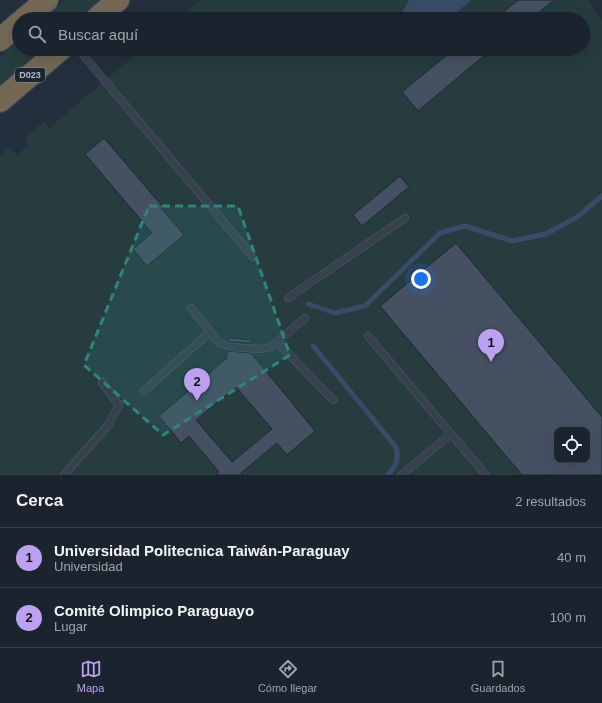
<!DOCTYPE html>
<html lang="es">
<head>
<meta charset="utf-8">
<style>
	body { margin:0; font-family:Helvetica,sans-serif; background:#282f3a; color:#f1f3f6 }
	.controls { position:absolute; right:12px; bottom:12px; display:grid; overflow:hidden; border-radius:8px; box-shadow:0 4px 16px #0002 }
	.controls button { width:36px; height:36px; display:grid; place-items:center; padding:0; border:0; border-bottom:1px solid #39404a; background:#1b232e; color:#f1f3f6; font:20px sans-serif }
	.you { position:absolute; left:421px; top:279px; width:14px; height:14px; margin:-10px; border:3px solid #fff; border-radius:50%; background:#1a73e8; box-shadow:0 0 0 6px #1a73e833 }
	.badge { display:grid; place-items:center; width:26px; height:26px; border-radius:50%; background:#bca0f2; color:#111; font-size:13px; font-weight:700 }
	.pin { position:absolute; translate:-50% -33px; filter:drop-shadow(0 1px 2px #0008) }
	.pin::after { content:''; position:absolute; top:21px; width:14px; height:12px; background:inherit; clip-path:polygon(0 0,100% 0,50% 100%) }
	.list { margin:0; padding:0; list-style:none }
	h2 { display:flex; justify-content:space-between; align-items:center; height:52px; margin:0; padding:0 16px; font-size:17px }
	h2 small { font-size:13px; font-weight:400; color:#a0a4aa }
	.list li { display:grid; grid-template-columns:26px 1fr auto; gap:12px; align-items:center; box-sizing:border-box; height:60px; padding:0 16px; border-top:1px solid #39404a }
	.list b { display:block; font-size:15px; white-space:nowrap }
	.list p { margin:0; font-size:13px; white-space:nowrap; color:#a0a4aa }
	.list em { font-size:13px; font-style:normal; color:#a0a4aa }
	.icon { flex:none; width:22px; height:22px; fill:none; stroke:currentColor; stroke-width:2; stroke-linecap:round; stroke-linejoin:round }
	.map { position:relative; flex:none; width:602px; height:475px; overflow:hidden }
	.search { position:absolute; background:#1b232e; box-shadow:0 4px 16px #0002; left:12px; right:12px; top:12px; height:44px; display:flex; align-items:center; gap:10px; box-sizing:border-box; padding:0 14px; border-radius:22px; color:#a0a4aa; font-size:15px }
	.sheet { height:172px; background:#1b232e }
	nav { display:flex; justify-content:space-around; align-items:center; box-sizing:border-box; height:56px; border-top:1px solid #39404a; background:#1b232e; font-size:11px; color:#a0a4aa }
	nav a { display:grid; justify-items:center; gap:2px }
	nav .on { color:#bca0f2 }
	.map>svg:first-child { display:block }
	.green { fill:#263c3f; fill-rule:evenodd }
	.water { fill:#394c67 }
	.lines { fill:none; stroke-linecap:round; stroke-linejoin:round }
	.stream { stroke:#394c67; stroke-width:5 }
	.building { fill:#455162; stroke:#1f2835; fill-rule:evenodd }
	.service-casing { stroke:#565f6c; stroke-width:8 }
	.motorway-casing { stroke:#434c59; stroke-width:24 }
	.service { stroke:#38414e; stroke-width:7 }
	.motorway { stroke:#746855; stroke-width:22 }
	.marked { fill:#308480; fill-opacity:0.2; stroke:#308480; stroke-width:3; stroke-dasharray:8 5; stroke-linejoin:round }
	.labels { text-anchor:middle; dominant-baseline:central; stroke-width:4; stroke-linejoin:round; paint-order:stroke }
	.shield { fill:#1d2633; stroke:#878f9c; stroke-width:1 }
	.shield-label { font-size:9px; font-weight:bold; fill:#b4bcc9 }
</style>
</head>
<body>
<div class="map">
<svg width="602" height="475" viewBox="0 0 602 475">
	<rect width="100%" height="100%" fill="#242f3e"/>
	<g class="green">
		<path d="M65 0H103L80 19H43Z"/>
		<path d="M200 0H588L602 22V475H0V155L10 146 17 155 29 145 24 139 44 121 49 128 142 49H583V19H178ZM557 430H587V460H557Z"/>
		<path d="M19 40V49H45L0 88V56Z"/>
	</g>
	<path class="water" d="M409 0H471L449 19H398Z"/>
	<g class="lines">
		<g class="stream">
			<path d="M308 304 335 313 365 306 440 233 465 226 512 241 546 234 577 217 602 196"/>
			<path d="M313 346 396 447C399 459 396 466 388 475"/>
		</g>
	</g>
	<g class="building">
		<path d="M518 0H554L531 19H495Z"/>
		<path d="M454 49H492L418 111 402 92Z"/>
		<path d="M104 138 163 207 161 208 184 235 147 266 133 249 152 233 85 154Z"/>
		<path d="M400 176 409 187 362 226 353 215Z"/>
		<path d="M456 243 602 417V475H522L380 306ZM557 430H587V460H557Z"/>
		<path d="M228 338 252 340V343L233 342 228 341Z"/>
		<path d="M227 351 251 353 315 431 287 455 277 443 241 473 242 475H216L219 472 189 436 181 443 159 416 227 358ZM236 387 272 429 232 462 196 420Z"/>
	</g>
	<g class="lines">
		<defs>
			<g id="service">
				<path d="M78 49 253 257"/>
				<path d="M288 298 405 218"/>
				<path d="M191 308 219 343 232 347 261 349 271 347 305 318"/>
				<path d="M368 336 451 434 401 475"/>
				<path d="M277 342 333 400"/>
				<path d="M144 391 210 332"/>
				<path d="M451 434 486 475"/>
				<path d="M64 475 109 424 119 405 102 382"/>
			</g>
			<g id="motorway">
				<path d="M24 19 47 0"/>
				<path d="M96 19 118 0"/>
				<path d="M0 40 19 23"/>
				<path d="M0 101 61 49"/>
			</g>
		</defs>
		<use href="#service" class="service-casing"/>
		<use href="#motorway" class="motorway-casing"/>
		<use href="#service" class="service"/>
		<use href="#motorway" class="motorway"/>
	</g>
	<path class="marked" d="M149 206H238L290 355 163 435 84 365Z"/>
	<g class="labels">
		<rect class="shield" x="15" y="68" width="30" height="14" rx="3"/>
		<g class="shield-label">
			<text x="30" y="75">D023</text>
		</g>
	</g>
</svg>
<div class="controls">
<button><svg class="icon" aria-label="locate" viewBox="0 0 24 24"><circle cx="12" cy="12" r="6"/><path d="M12 2v4M12 18v4M2 12h4M18 12h4"/></svg></button>
</div>
<div class="you"></div>
<div class="pin badge" style="left:491px;top:362px">1</div>
<div class="pin badge" style="left:197px;top:401px">2</div>
<div class="search"><svg class="icon" aria-label="search" viewBox="0 0 24 24"><circle cx="10" cy="10" r="6"/><path d="M15 15l6 6"/></svg>Buscar aquí</div>
</div>
<section class="sheet">
<h2>Cerca<small>2 resultados</small></h2>
<ul class="list">
<li><span class="badge">1</span><div><b>Universidad Politecnica Taiwán-Paraguay</b><p>Universidad</p></div><em>40 m</em></li>
<li><span class="badge">2</span><div><b>Comité Olimpico Paraguayo</b><p>Lugar</p></div><em>100 m</em></li>
</ul>
</section>
<nav>
<a class="on"><svg class="icon" aria-label="map" viewBox="0 0 24 24"><path d="M3 6l6-2 6 2 6-2v14l-6 2-6-2-6 2zM9 4v14M15 6v14"/></svg>Mapa</a>
<a><svg class="icon" aria-label="directions" viewBox="0 0 24 24"><path d="M12 3l9 9-9 9-9-9zM9 14v-3h6M13 9l2 2-2 2"/></svg>Cómo llegar</a>
<a><svg class="icon" aria-label="saved" viewBox="0 0 24 24"><path d="M7 4h10v16l-5-4-5 4z"/></svg>Guardados</a>
</nav>
</body>
</html>
